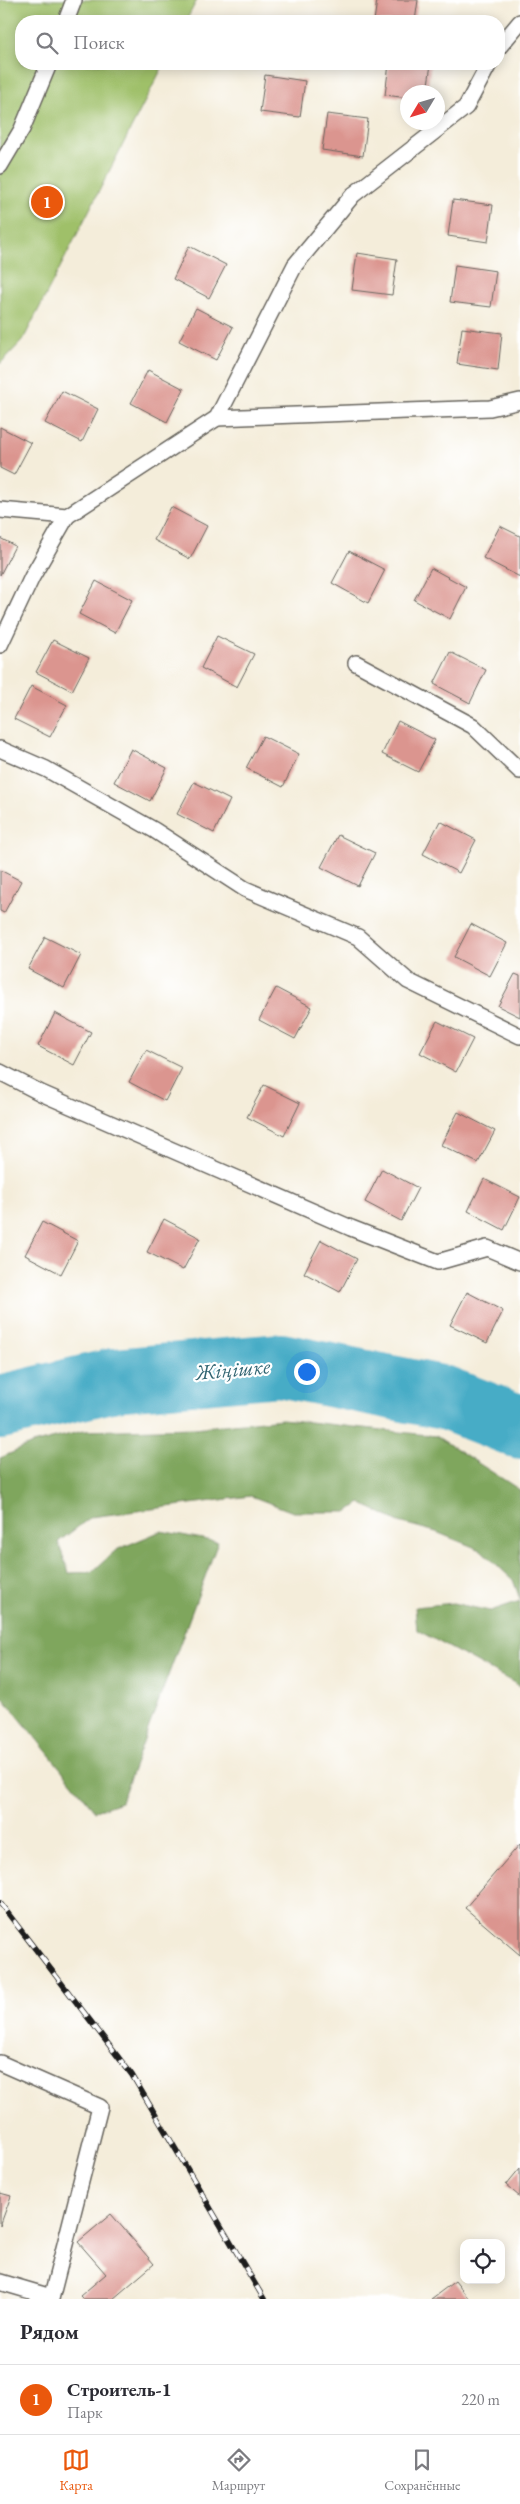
<!DOCTYPE html>
<html lang="ru">
<head>
<meta charset="utf-8">
<style>
	body { margin:0; font-family:"EB Garamond",serif; background:#f7f7f7; color:#2b2b33 }
	.controls { position:absolute; right:15px; bottom:15px; display:grid; overflow:hidden; border-radius:10px; box-shadow:0 2px 12px #0003 }
	.controls button { width:45px; height:45px; display:grid; place-items:center; padding:0; border:0; border-bottom:1px solid #e1e1e2; background:#fff; color:#2b2b33; font:25px sans-serif }
	.compass { position:absolute; left:400px; top:85px; width:45px; height:45px; border-radius:50%; background:#fff; box-shadow:0 2px 12px #0003; rotate:232deg }
	.you { position:absolute; left:306px; top:1371px; width:18px; height:18px; margin:-12px; border:4px solid #fff; border-radius:50%; background:#1a73e8; box-shadow:0 0 0 8px #1a73e833 }
	.badge { display:grid; place-items:center; width:32px; height:32px; border-radius:50%; background:#ea580c; color:#fff; font-size:16px; font-weight:700 }
	.pin { position:absolute; translate:-50% -50%; border:2px solid #fff; box-shadow:0 1px 5px #0006 }
	.list { margin:0; padding:0; list-style:none }
	h2 { display:flex; justify-content:space-between; align-items:center; height:65px; margin:0; padding:0 20px; font-size:21px }
	h2 small { font-size:16px; font-weight:400; color:#7c7c81 }
	.list li { display:grid; grid-template-columns:32px 1fr auto; gap:15px; align-items:center; box-sizing:border-box; height:70px; padding:0 20px; border-top:1px solid #e1e1e2 }
	.list b { display:block; font-size:19px; white-space:nowrap }
	.list p { margin:0; font-size:16px; white-space:nowrap; color:#7c7c81 }
	.list em { font-size:16px; font-style:normal; color:#7c7c81 }
	.icon { flex:none; width:28px; height:28px; fill:none; stroke:currentColor; stroke-width:2; stroke-linecap:round; stroke-linejoin:round }
	.map { position:relative; flex:none; width:520px; height:2299px; overflow:hidden }
	.search { position:absolute; background:#fff; box-shadow:0 2px 12px #0003; left:15px; right:15px; top:15px; height:55px; display:flex; align-items:center; gap:12px; box-sizing:border-box; padding:0 18px; border-radius:20px; color:#7c7c81; font-size:19px }
	.sheet { height:135px; background:#fff }
	nav { display:flex; justify-content:space-around; align-items:center; box-sizing:border-box; height:70px; border-top:1px solid #e1e1e2; background:#fff; font-size:14px; color:#7c7c81 }
	nav a { display:grid; justify-items:center; gap:2px }
	nav .on { color:#ea580c }
	.map>svg:first-child { display:block }
	.green { fill:#9fc069; stroke:#5e6e42 }
	.forest { fill:#7fa65d; stroke:#4e613c }
	.lines { fill:none; stroke-linecap:round; stroke-linejoin:round }
	.river { stroke:#46acc6; stroke-width:64 }
	.building { fill:#db958f }
	.service-casing { stroke:#68655e; stroke-width:18 }
	.service { stroke:#fff; stroke-width:15 }
	.rail-casing { stroke:#1c1c1c; stroke-width:5.5 }
	.rail { stroke:#fff; stroke-width:4; stroke-dasharray:11; stroke-linecap:butt }
	.labels { text-anchor:middle; dominant-baseline:central; stroke-width:4.5; stroke-linejoin:round; paint-order:stroke }
	.water-label { font-size:21px; font-style:italic; fill:#316471; stroke:#fff }
</style>
</head>
<body>
<div class="map">
<svg width="520" height="2299" viewBox="0 0 520 2299">
	<rect width="100%" height="100%" fill="#fff"/>
	<filter id="ink" filterUnits="userSpaceOnUse"><feTurbulence type="fractalNoise" baseFrequency=".02" numOctaves="2"/><feDisplacementMap in="SourceGraphic" scale="10" xChannelSelector="R" yChannelSelector="G"/><feConvolveMatrix kernelMatrix="1 2 1 2 8 2 1 2 1" color-interpolation-filters="sRGB"/></filter>
	<filter id="wash" filterUnits="userSpaceOnUse"><feTurbulence type="fractalNoise" baseFrequency=".0096" numOctaves="4" result="noise"/><feDisplacementMap in="SourceGraphic" scale="20" xChannelSelector="R" yChannelSelector="G"/><feGaussianBlur stdDeviation="1.12" result="paint"/><feColorMatrix in="noise" values="0 0 0 0 0 0 0 0 0 0 0 0 0 0 0 0 0 1.4 0 .05"/><feComposite in="paint" operator="in"/></filter>
	<g filter="url(#wash)">
		<rect width="100%" height="100%" fill="#f4edda"/>
		<path class="green" d="M0 0H197L186 21H21V64H164L23 340 0 364Z"/>
		<g class="forest">
			<path d="M282 1419 436 1436 520 1490V1599L513 1580 481 1550 436 1532 399 1522 360 1503 347 1512H293L251 1496 91 1517 58 1542 69 1573 92 1572 116 1550 161 1531 218 1542 121 1802 95 1811 0 1694V1458L32 1444 83 1431 194 1428Z"/>
			<path d="M520 1601V1686L417 1630 415 1607 453 1603 490 1611Z"/>
		</g>
		<g class="lines">
			<path class="river" d="M0 1407 114 1380 280 1365 445 1398 520 1427"/>
		</g>
		<g id="blocks">
			<g class="building">
				<path d="M377 0H418L415 21H374Z"/>
				<path d="M389 64H431L427 92H408V98L385 95Z"/>
				<path d="M265 75 305 81 300 117 260 112Z"/>
				<path d="M327 114 368 119 363 156 322 150Z"/>
				<path d="M453 200 493 205 488 242 448 236Z"/>
				<path d="M189 246 226 265 209 298 173 279Z"/>
				<path d="M357 253 397 259 392 295 352 290Z"/>
				<path d="M455 265 496 271 491 307 450 302Z"/>
				<path d="M196 308 233 327 216 360 179 341Z"/>
				<path d="M462 328 502 333 498 370 457 364Z"/>
				<path d="M148 370 184 389 167 422 131 403Z"/>
				<path d="M62 391 98 409 82 442 45 423Z"/>
				<path d="M0 427 31 443 14 475 0 468Z"/>
				<path d="M171 507 207 526 190 559 154 540Z"/>
				<path d="M500 526 520 536V577L483 558Z"/>
				<path d="M0 538 15 546 0 575Z"/>
				<path d="M349 551 385 570 368 603 332 583Z"/>
				<path d="M431 568 466 587 450 619 414 600Z"/>
				<path d="M96 581 132 600 115 633 79 614Z"/>
				<path d="M217 636 254 654 237 687 201 668Z"/>
				<path d="M53 640 89 658 72 691 36 672Z"/>
				<path d="M450 652 486 670 470 703 434 684Z"/>
				<path d="M31 686 67 705 50 737 14 719Z"/>
				<path d="M398 721 435 740 418 772 382 754Z"/>
				<path d="M263 736 299 754 283 787 246 768Z"/>
				<path d="M131 749 167 768 150 801 114 782Z"/>
				<path d="M194 782 230 800 214 833 177 814Z"/>
				<path d="M440 821 476 840 459 873 423 854Z"/>
				<path d="M338 835 375 853 358 886 321 867Z"/>
				<path d="M0 870 21 881 4 913 0 911Z"/>
				<path d="M471 924 507 943 490 976 454 957Z"/>
				<path d="M45 937 81 955 64 988 28 969Z"/>
				<path d="M515 974 520 976V1017L498 1006Z"/>
				<path d="M276 988 312 1007 295 1039 259 1020Z"/>
				<path d="M55 1013 91 1032 74 1065 38 1046Z"/>
				<path d="M437 1021 473 1039 456 1072 420 1053Z"/>
				<path d="M146 1050 182 1068 165 1101 129 1082Z"/>
				<path d="M264 1085 300 1103 284 1136 247 1117Z"/>
				<path d="M458 1112 495 1131 478 1163 441 1145Z"/>
				<path d="M382 1169 418 1188 401 1221 365 1202Z"/>
				<path d="M484 1179 520 1197 504 1230 468 1211Z"/>
				<path d="M164 1219 200 1238 183 1270 147 1252Z"/>
				<path d="M42 1222 78 1241 61 1274 25 1255Z"/>
				<path d="M321 1240 357 1259 340 1292 304 1273Z"/>
				<path d="M467 1292 503 1311 487 1343 450 1325Z"/>
				<path d="M520 1844V1955L465 1908Z"/>
				<path d="M520 2168V2197L506 2185Z"/>
				<path d="M0 2193 11 2196 0 2226Z"/>
				<path d="M111 2214 154 2264 113 2299H83L80 2296 106 2274 78 2242Z"/>
				<path d="M455 2281 469 2299H431Z"/>
			</g>
		</g>
	</g>
	<g filter="url(#ink)">
		<use href="#blocks" fill-opacity="0" stroke="#68655e" stroke-width="1"/>
		<g class="lines">
			<defs>
				<g id="service">
					<path d="M66 21 74 0"/>
					<path d="M499 47 520 22"/>
					<path d="M0 166 22 129 49 64"/>
					<path d="M217 418 490 408 520 401"/>
					<path d="M0 510 67 516 217 418 295 265 353 195 466 107 489 64"/>
					<path d="M0 645 32 577 67 516"/>
					<path d="M356 663 473 726 520 771"/>
					<path d="M0 749 46 769 154 830 245 889 358 937 408 981 520 1036"/>
					<path d="M0 1072 41 1093 351 1228 438 1262 487 1248 520 1262"/>
					<path d="M0 2063 100 2107 51 2299"/>
					<path d="M0 2282 51 2297"/>
				</g>
			</defs>
			<use href="#service" class="service-casing"/>
			<use href="#service" class="service"/>
			<defs>
				<path id="rail" d="M0 1903 132 2075 264 2299"/>
			</defs>
			<use href="#rail" class="rail-casing"/>
			<use href="#rail" class="rail"/>
		</g>
	</g>
	<g class="labels">
		<g class="water-label">
			<text transform="translate(233 1369) rotate(-5)">Жіңішке</text>
		</g>
	</g>
</svg>
<div class="controls">
<button><svg class="icon" aria-label="locate" viewBox="0 0 24 24"><circle cx="12" cy="12" r="6"/><path d="M12 2v4M12 18v4M2 12h4M18 12h4"/></svg></button>
</div>
<svg class="compass" viewBox="-18 -18 36 36"><path d="M0-13l5 13h-10z" fill="#e53935"/><path d="M0 13l5-13h-10z" fill="#7c7c81"/></svg>
<div class="you"></div>
<div class="pin badge" style="left:47px;top:202px">1</div>
<div class="search"><svg class="icon" aria-label="search" viewBox="0 0 24 24"><circle cx="10" cy="10" r="6"/><path d="M15 15l6 6"/></svg>Поиск</div>
</div>
<section class="sheet">
<h2>Рядом<small></small></h2>
<ul class="list">
<li><span class="badge">1</span><div><b>Строитель-1</b><p>Парк</p></div><em>220 m</em></li>
</ul>
</section>
<nav>
<a class="on"><svg class="icon" aria-label="map" viewBox="0 0 24 24"><path d="M3 6l6-2 6 2 6-2v14l-6 2-6-2-6 2zM9 4v14M15 6v14"/></svg>Карта</a>
<a><svg class="icon" aria-label="directions" viewBox="0 0 24 24"><path d="M12 3l9 9-9 9-9-9zM9 14v-3h6M13 9l2 2-2 2"/></svg>Маршрут</a>
<a><svg class="icon" aria-label="saved" viewBox="0 0 24 24"><path d="M7 4h10v16l-5-4-5 4z"/></svg>Сохранённые</a>
</nav>
</body>
</html>
